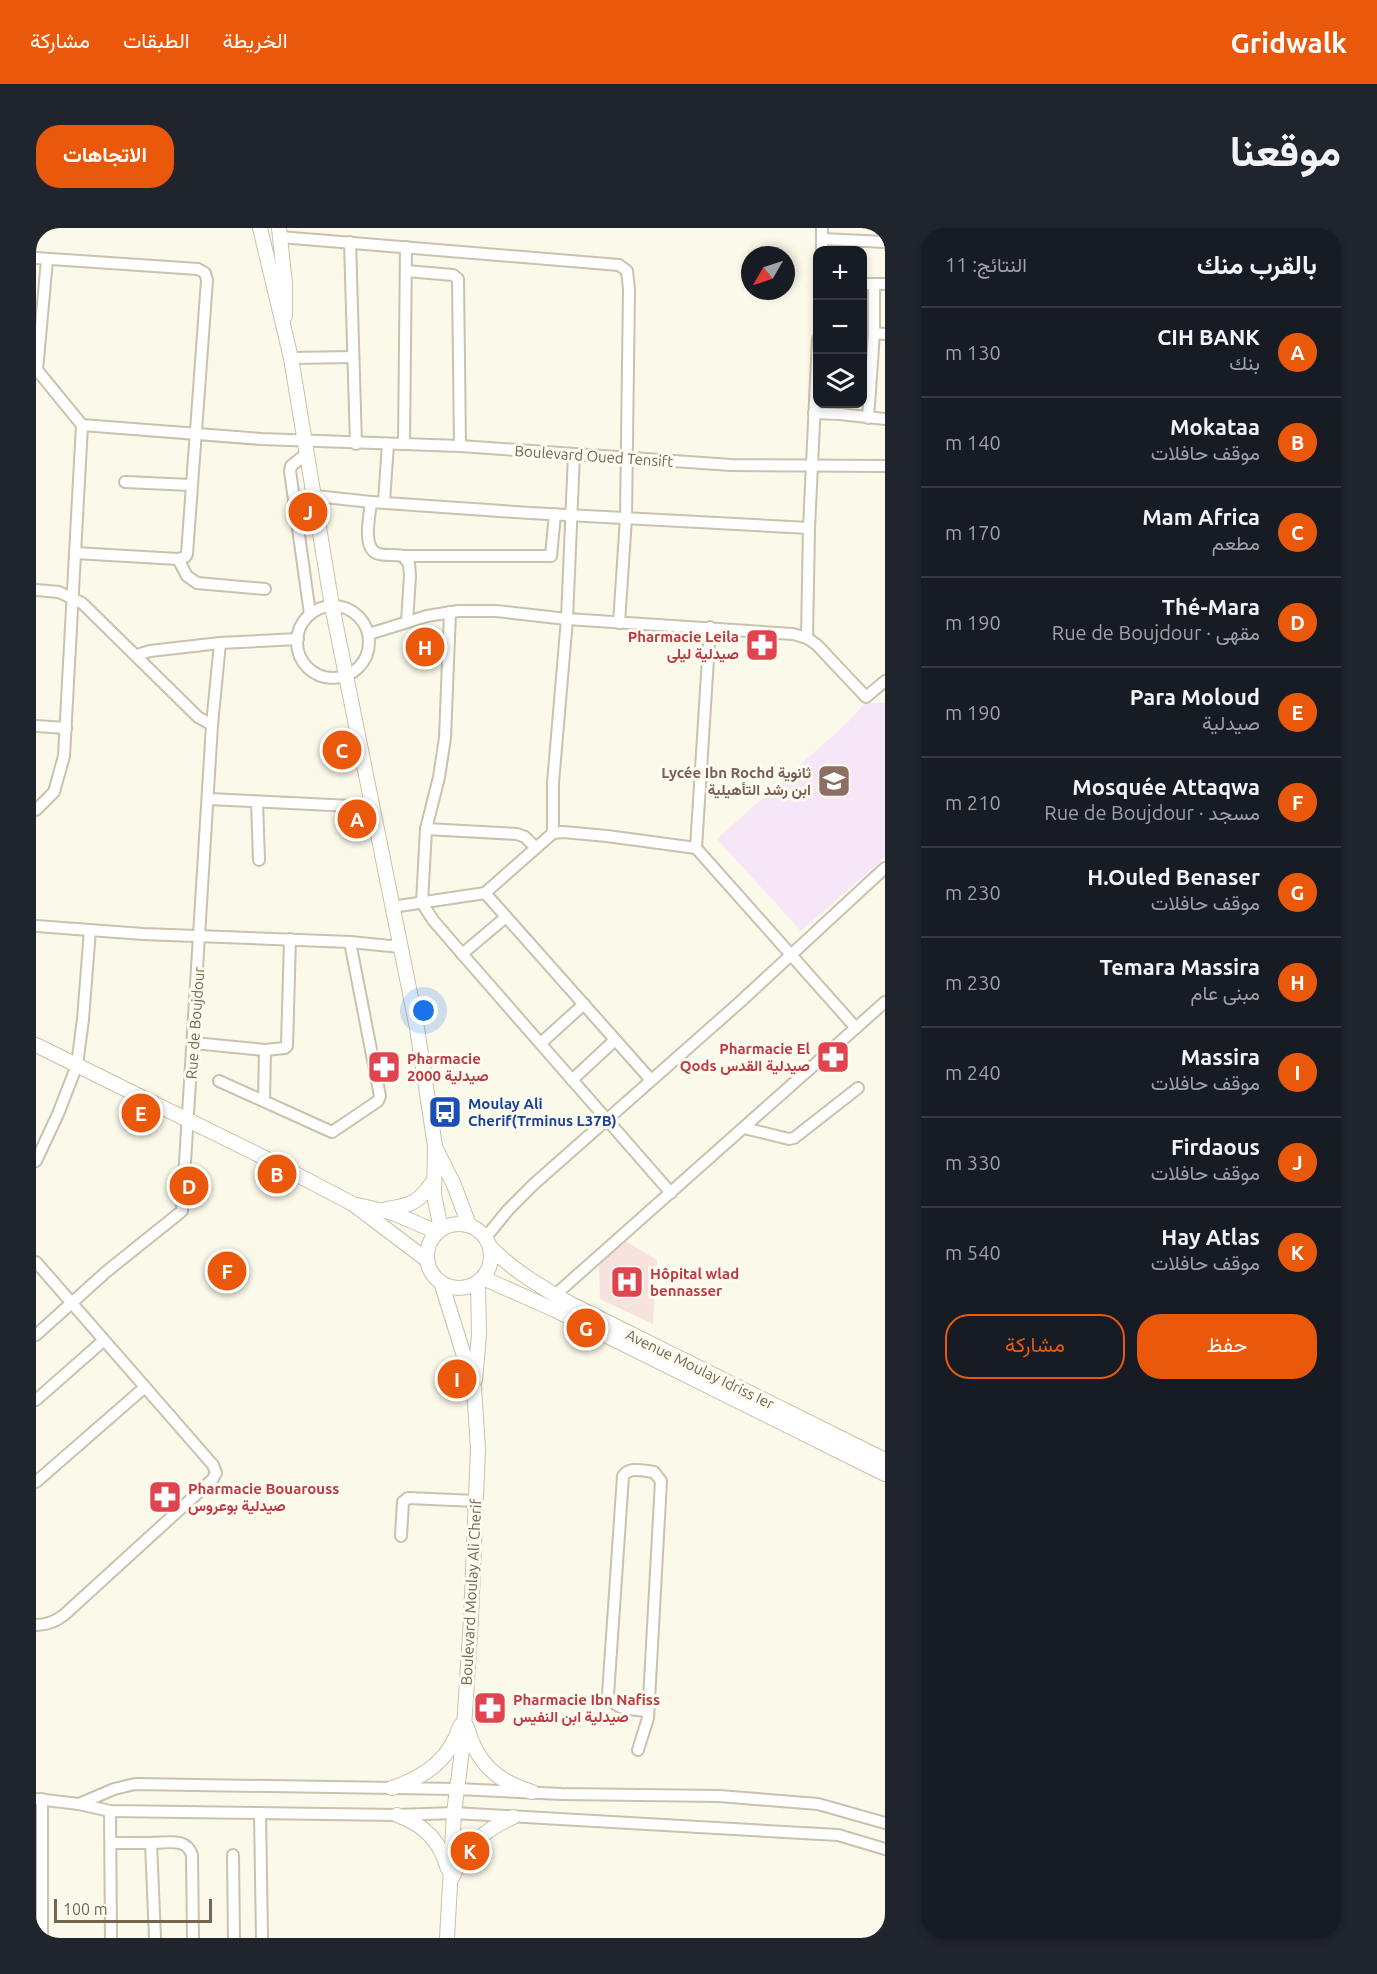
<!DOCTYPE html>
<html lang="ar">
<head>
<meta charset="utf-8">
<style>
	body { margin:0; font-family:Ubuntu,Vazirmatn,sans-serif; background:#20242c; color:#f1f3f6; direction:rtl }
	.controls { position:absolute; right:18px; top:18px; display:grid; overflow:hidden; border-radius:12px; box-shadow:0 3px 9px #0003 }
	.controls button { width:54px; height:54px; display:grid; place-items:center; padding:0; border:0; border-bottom:2px solid #363941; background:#171b24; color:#f1f3f6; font:30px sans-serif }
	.compass { position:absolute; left:705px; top:18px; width:54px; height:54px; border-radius:50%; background:#171b24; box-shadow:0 3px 9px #0003; rotate:231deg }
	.scale { position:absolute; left:18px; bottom:15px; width:158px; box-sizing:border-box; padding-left:6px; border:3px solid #73664f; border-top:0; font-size:16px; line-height:21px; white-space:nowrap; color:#73664f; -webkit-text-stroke:4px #fefcf0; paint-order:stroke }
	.you { position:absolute; left:388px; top:783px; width:21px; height:21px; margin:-15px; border:4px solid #fff; border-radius:50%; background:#1a73e8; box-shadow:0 0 0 9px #1a73e833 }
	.badge { display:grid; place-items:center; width:39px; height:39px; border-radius:50%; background:#ea580c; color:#fff; font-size:20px; font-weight:700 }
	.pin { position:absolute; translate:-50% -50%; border:3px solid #fff; box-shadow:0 2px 6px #0006 }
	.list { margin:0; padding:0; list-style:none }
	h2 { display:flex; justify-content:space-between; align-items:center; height:78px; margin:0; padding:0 24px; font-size:26px }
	h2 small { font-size:20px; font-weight:400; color:#9ea1a6 }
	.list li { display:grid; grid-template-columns:39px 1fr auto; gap:18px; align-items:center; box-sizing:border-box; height:90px; padding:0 24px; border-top:2px solid #363941 }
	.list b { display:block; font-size:22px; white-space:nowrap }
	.list p { margin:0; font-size:20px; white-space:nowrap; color:#9ea1a6 }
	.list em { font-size:20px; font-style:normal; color:#9ea1a6 }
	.actions { display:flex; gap:12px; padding:18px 24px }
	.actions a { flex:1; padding:14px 0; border:2px solid #ea580c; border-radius:24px; text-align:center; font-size:21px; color:#ea580c }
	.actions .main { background:#ea580c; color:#fff }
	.icon { flex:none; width:33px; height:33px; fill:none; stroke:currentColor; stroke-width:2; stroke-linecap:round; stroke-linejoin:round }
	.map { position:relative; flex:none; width:849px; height:1710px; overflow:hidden; direction:ltr; border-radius:24px }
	header { display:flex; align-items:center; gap:36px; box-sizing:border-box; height:84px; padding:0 30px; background:#ea580c; color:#fff }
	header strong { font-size:28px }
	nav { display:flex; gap:33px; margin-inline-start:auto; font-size:21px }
	.intro { display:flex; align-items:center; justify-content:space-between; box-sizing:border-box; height:144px; padding:0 36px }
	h1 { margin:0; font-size:42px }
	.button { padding:15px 27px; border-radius:24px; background:#ea580c; color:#fff; font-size:21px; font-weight:700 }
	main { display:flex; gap:36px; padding:0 36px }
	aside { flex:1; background:#171b24; border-radius:24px; box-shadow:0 3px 9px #0003 }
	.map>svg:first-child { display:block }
	.education { fill:#f6e6f7 }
	.medical { fill:#f8e2de }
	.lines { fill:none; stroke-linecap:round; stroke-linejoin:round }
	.street-casing { stroke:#c9c2ad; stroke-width:14 }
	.secondary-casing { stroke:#cac1a9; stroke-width:16 }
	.street { stroke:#fff; stroke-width:10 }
	.secondary { stroke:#fff; stroke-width:14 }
	.labels { text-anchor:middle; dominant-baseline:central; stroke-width:6; stroke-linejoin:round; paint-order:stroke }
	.street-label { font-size:15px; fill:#73664f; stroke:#fefcf0 }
	.health-label { font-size:15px; font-weight:bold; fill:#be3a42; stroke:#fefcf0; text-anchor:start }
	.education-label { font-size:15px; font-weight:bold; fill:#785e54; stroke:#fefcf0; text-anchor:end }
	.transit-label { font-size:15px; font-weight:bold; fill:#164399; stroke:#fefcf0; text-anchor:start }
</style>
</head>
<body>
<header>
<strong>Gridwalk</strong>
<nav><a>الخريطة</a><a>الطبقات</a><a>مشاركة</a></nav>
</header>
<div class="intro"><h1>موقعنا</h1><a class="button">الاتجاهات</a></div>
<main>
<aside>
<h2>بالقرب منك<small>النتائج: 11</small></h2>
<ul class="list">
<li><span class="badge">A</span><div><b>CIH BANK</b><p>بنك</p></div><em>130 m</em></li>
<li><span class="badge">B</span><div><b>Mokataa</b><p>موقف حافلات</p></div><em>140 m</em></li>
<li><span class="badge">C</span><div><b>Mam Africa</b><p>مطعم</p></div><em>170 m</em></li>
<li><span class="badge">D</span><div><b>Thé-Mara</b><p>مقهى · Rue de Boujdour</p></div><em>190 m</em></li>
<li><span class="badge">E</span><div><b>Para Moloud</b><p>صيدلية</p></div><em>190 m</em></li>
<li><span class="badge">F</span><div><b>Mosquée Attaqwa</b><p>مسجد · Rue de Boujdour</p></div><em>210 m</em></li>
<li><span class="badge">G</span><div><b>H.Ouled Benaser</b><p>موقف حافلات</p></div><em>230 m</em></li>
<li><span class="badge">H</span><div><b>Temara Massira</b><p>مبنى عام</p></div><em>230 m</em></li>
<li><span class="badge">I</span><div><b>Massira</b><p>موقف حافلات</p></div><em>240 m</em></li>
<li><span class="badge">J</span><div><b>Firdaous</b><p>موقف حافلات</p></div><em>330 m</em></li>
<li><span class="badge">K</span><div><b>Hay Atlas</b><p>موقف حافلات</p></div><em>540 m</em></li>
</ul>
<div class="actions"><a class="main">حفظ</a><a>مشاركة</a></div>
</aside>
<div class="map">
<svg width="849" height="1710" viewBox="0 0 849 1710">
	<rect width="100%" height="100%" fill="#fbf9ea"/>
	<path class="education" d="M829 475H849V629L765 703 681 611 811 495Z"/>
	<path class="medical" d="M589 1013 621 1032 617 1096 564 1071 563 1037Z"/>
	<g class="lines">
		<defs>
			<g id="street">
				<path d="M244 9 583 37 591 43 593 61 590 290 583 395"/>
				<path d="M786 11 849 14"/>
				<path d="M314 14 320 216"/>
				<path d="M786 22V0"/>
				<path d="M0 30 162 41 169 45 171 52 151 326 149 329 142 331 39 325"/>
				<path d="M370 43 417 47 422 51 424 218"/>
				<path d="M826 56H849"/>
				<path d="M838 105V56"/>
				<path d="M255 130 317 129"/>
				<path d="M778 185 804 186 849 191"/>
				<path d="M832 190 838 105 849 106"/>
				<path d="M46 197 225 211 424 218 695 237 849 238"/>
				<path d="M368 216 370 19"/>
				<path d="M270 226 255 238 254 243 274 386"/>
				<path d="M89 254 155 257"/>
				<path d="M279 268 335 274"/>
				<path d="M348 274 352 216"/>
				<path d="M367 328H515L519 286"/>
				<path d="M142 331 151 348 161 355 229 361"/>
				<path d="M0 362 23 364 46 375 162 489 176 497"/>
				<circle cx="297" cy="414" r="36"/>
				<path d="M414 384 409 510 403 549 390 601 386 675 397 692 428 728 635 965"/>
				<path d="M371 394 374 348 373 336 367 328C359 326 351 328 343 326 325 322 334 287 335 274L494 285 773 300"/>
				<path d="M333 406 391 388 422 383H460L531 391 757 406 771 410 781 417 830 469 849 453"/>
				<path d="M771 410 773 300 782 111"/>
				<path d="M101 427 114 423 184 415 262 411"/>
				<path d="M0 498 30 500"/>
				<path d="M173 571 336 579"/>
				<path d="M221 574 223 632"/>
				<path d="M0 582 18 564 28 528 46 197 1 142 11 32"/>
				<path d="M390 601 481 606 489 609 499 619"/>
				<path d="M517 605V555L531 391 538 226"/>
				<path d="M660 620 674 399"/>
				<path d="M449 665 615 852"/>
				<path d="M356 679 449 665 517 605 527 604 571 608 660 620 820 800"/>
				<path d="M0 698 107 706 314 714 364 719"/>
				<path d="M426 726 470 689"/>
				<path d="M158 815 229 822 249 820 251 818 254 711"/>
				<path d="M505 815 548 776"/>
				<path d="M536 852 579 812"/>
				<path d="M183 853 296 904 342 873 344 868 314 714"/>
				<path d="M228 873 229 822"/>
				<path d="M708 900 753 911 758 910 822 860"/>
				<path d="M0 933 22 886 41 837 47 791 54 702"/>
				<path d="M450 1009 472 982 498 956 704 774 849 640"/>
				<path d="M0 1034 177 1237 180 1245 176 1252 28 1387C19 1394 11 1397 0 1397"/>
				<path d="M519 1067 849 774"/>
				<path d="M0 1107 70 1044 146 983 176 497 184 415"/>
				<path d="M0 1172 67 1113"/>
				<path d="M0 1254 109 1159"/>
				<path d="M365 1308 367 1274 372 1270 440 1273"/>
				<path d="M602 1522 612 1490 625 1253 618 1244C607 1243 594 1238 587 1248L572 1467C579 1483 596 1481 612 1483"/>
				<path d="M0 1571 43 1576 74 1583 361 1587 418 1585 802 1607 849 1621"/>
				<path d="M43 1576 78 1561 99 1556 421 1561 526 1566 683 1568 782 1576 849 1595"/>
				<path d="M74 1583 75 1710"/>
				<path d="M224 1585 226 1710"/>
				<path d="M75 1615H115L119 1710"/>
				<path d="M115 1615C132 1615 150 1609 156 1627L157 1710"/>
				<path d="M197 1627 198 1710"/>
				<path d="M6 1710V1571"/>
			</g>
			<g id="secondary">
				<path d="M224 0 255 130 296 378 381 800 399 918 398 967 405 1001"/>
				<path d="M243 0 249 56V88"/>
				<path d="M0 817 235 933 317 976 391 1032"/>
				<path d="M399 919 418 957 433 997"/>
				<path d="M321 977 357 985 401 1004"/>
				<path d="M351 981C377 977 383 974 398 952"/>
				<circle cx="423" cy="1028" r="32"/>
				<path d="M455 1020C478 1043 504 1058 533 1075L849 1232"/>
				<path d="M447 1050 519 1082 849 1246"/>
				<path d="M405 1054 438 1160 442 1221 435 1391 427 1515 418 1585 411 1710"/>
				<path d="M439 1152 443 1107 442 1055"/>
				<path d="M431 1499C441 1536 461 1553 496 1564"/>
				<path d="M356 1560C387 1550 414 1532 424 1498"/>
				<path d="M361 1587C389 1597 404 1613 412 1641"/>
				<path d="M417 1648C428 1619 450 1601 477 1589"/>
			</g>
		</defs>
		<use href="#street" class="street-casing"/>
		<use href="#secondary" class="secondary-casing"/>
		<use href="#street" class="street"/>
		<use href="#secondary" class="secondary"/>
	</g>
	<defs>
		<symbol id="pharmacy-square" viewBox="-11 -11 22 22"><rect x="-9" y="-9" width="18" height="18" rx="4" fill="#e0444e" stroke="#fefcf0"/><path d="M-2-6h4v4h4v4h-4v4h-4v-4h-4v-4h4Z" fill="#fff"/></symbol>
		<symbol id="school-square" viewBox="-11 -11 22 22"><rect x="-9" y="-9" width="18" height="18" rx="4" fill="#8d6e63" stroke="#fefcf0"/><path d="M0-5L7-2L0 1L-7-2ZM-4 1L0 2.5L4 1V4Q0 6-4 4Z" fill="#fff"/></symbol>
		<symbol id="bus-square" viewBox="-11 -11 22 22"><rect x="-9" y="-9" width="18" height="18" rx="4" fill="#1a4fb4" stroke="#fefcf0"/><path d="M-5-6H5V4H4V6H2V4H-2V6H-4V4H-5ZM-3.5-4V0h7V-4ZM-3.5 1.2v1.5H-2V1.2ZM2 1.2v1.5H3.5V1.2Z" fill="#fff"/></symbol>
		<symbol id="hospital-square" viewBox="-11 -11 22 22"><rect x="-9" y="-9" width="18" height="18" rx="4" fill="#e0444e" stroke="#fefcf0"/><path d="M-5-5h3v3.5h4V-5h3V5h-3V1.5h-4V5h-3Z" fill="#fff"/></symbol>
	</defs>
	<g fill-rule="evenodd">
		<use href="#pharmacy-square" x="707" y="398" width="38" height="38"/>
		<use href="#school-square" x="779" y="534" width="38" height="38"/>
		<use href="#pharmacy-square" x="778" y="810" width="38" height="38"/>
		<use href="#pharmacy-square" x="329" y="820" width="38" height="38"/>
		<use href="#bus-square" x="390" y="865" width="38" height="38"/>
		<use href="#hospital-square" x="572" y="1035" width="38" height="38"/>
		<use href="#pharmacy-square" x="110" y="1250" width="38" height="38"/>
		<use href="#pharmacy-square" x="435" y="1461" width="38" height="38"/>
	</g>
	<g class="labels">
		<g class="street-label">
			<text transform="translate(558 228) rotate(4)">Boulevard Oued Tensift</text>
			<text transform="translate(159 795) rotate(-86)">Rue de Boujdour</text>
			<text transform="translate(664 1141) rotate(26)">Avenue Moulay Idriss Ier</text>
			<text transform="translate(435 1364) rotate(-87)">Boulevard Moulay Ali Cherif</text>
		</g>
		<g class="health-label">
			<text x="703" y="408" text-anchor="end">Pharmacie Leila<tspan x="703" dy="17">صيدلية ليلى</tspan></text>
			<text x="774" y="820" text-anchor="end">Pharmacie El<tspan x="774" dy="17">Qods صيدلية القدس</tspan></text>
			<text x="371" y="830">Pharmacie<tspan x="371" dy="17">2000 صيدلية</tspan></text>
			<text x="614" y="1045">Hôpital wlad<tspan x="614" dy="17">bennasser</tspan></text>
			<text x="152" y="1260">Pharmacie Bouarouss<tspan x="152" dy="17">صيدلية بوعروس</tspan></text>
			<text x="477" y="1471">Pharmacie Ibn Nafiss<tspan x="477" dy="17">صيدلية ابن النفيس</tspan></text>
		</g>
		<g class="education-label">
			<text x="775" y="544">Lycée Ibn Rochd ثانوية<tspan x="775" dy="17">ابن رشد التأهيلية</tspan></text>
		</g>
		<g class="transit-label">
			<text x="432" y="875">Moulay Ali<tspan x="432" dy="17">Cherif(Trminus L37B)</tspan></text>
		</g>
	</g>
</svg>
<div class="controls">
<button>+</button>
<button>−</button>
<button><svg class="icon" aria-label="layers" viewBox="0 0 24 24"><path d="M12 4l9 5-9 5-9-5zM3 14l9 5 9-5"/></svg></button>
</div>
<svg class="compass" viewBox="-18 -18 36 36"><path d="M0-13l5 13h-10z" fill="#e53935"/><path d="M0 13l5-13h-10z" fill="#9ea1a6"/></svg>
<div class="scale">100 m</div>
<div class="you"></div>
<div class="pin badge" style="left:321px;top:591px">A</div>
<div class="pin badge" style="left:241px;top:946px">B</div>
<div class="pin badge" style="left:306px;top:522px">C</div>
<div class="pin badge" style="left:153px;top:958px">D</div>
<div class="pin badge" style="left:105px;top:885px">E</div>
<div class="pin badge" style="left:191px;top:1043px">F</div>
<div class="pin badge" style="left:550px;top:1100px">G</div>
<div class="pin badge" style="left:389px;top:419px">H</div>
<div class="pin badge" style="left:421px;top:1151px">I</div>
<div class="pin badge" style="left:272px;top:284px">J</div>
<div class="pin badge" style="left:434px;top:1623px">K</div>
</div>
</main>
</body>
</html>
